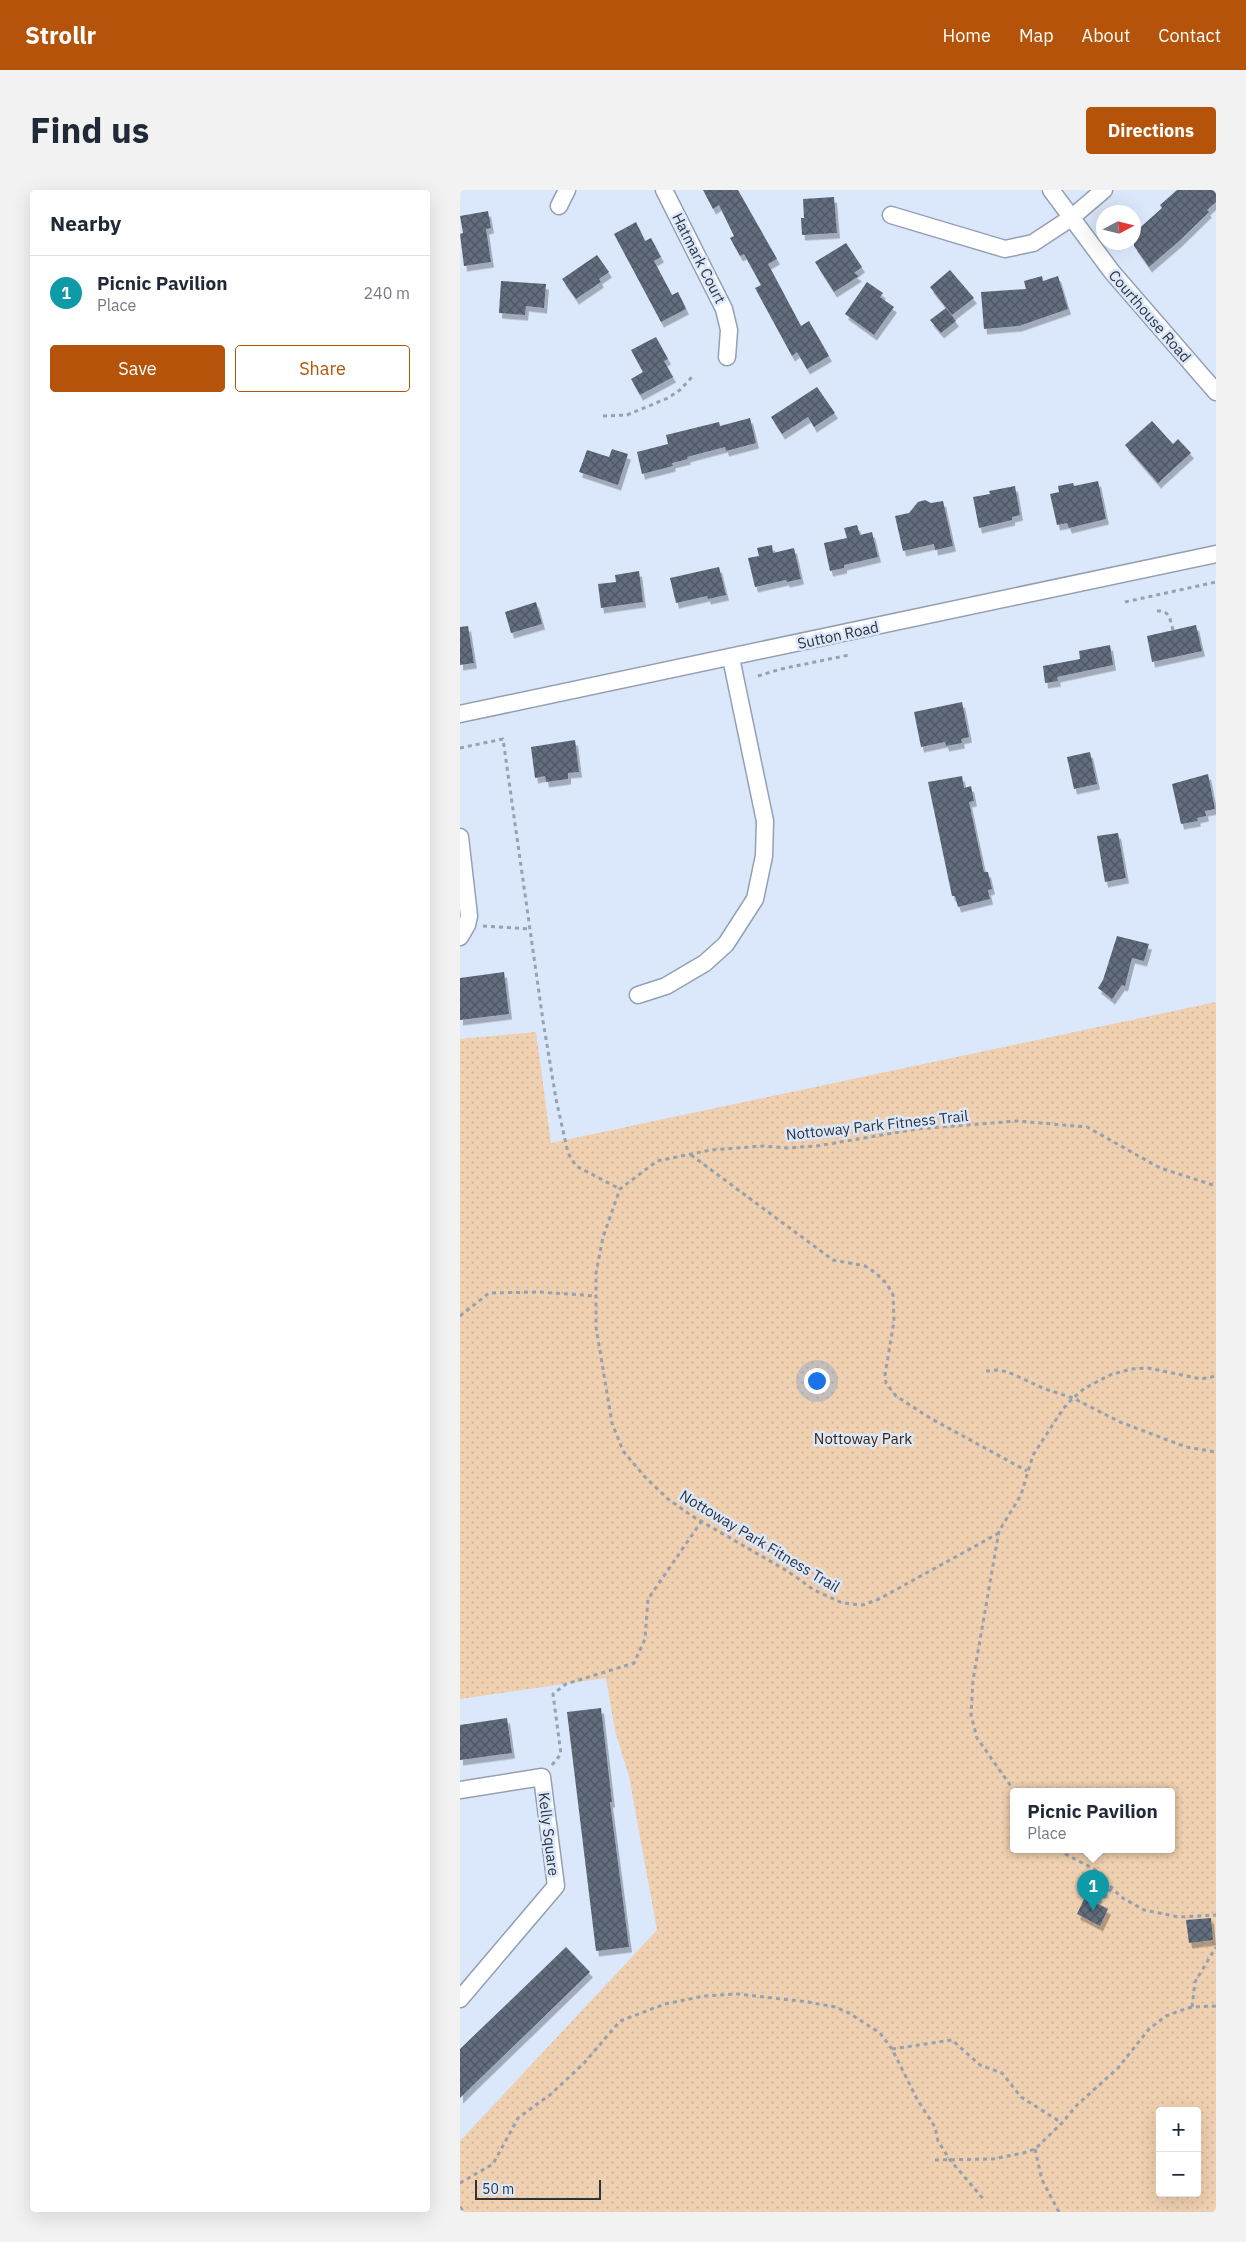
<!DOCTYPE html>
<html lang="en">
<head>
<meta charset="utf-8">
<style>
	body { margin:0; font-family:"IBM Plex Sans",sans-serif; background:#f2f2f3; color:#1f2937 }
	.controls { position:absolute; right:15px; bottom:15px; display:grid; overflow:hidden; border-radius:5px; box-shadow:0 5px 20px #0002 }
	.controls button { width:45px; height:45px; display:grid; place-items:center; padding:0; border:0; border-bottom:1px solid #e0e1e3; background:#fff; color:#1f2937; font:25px sans-serif }
	.compass { position:absolute; left:636px; top:15px; width:45px; height:45px; border-radius:50%; background:#fff; box-shadow:0 5px 20px #0002; rotate:83deg }
	.scale { position:absolute; left:15px; bottom:12px; width:126px; box-sizing:border-box; padding-left:5px; border:2px solid #2f343b; border-top:0; font-size:14px; line-height:18px; white-space:nowrap; color:#2f343b; -webkit-text-stroke:4px #dbe8fb; paint-order:stroke }
	.you { position:absolute; left:356px; top:1190px; width:18px; height:18px; margin:-12px; border:4px solid #fff; border-radius:50%; background:#1a73e8; box-shadow:0 0 0 8px #1a73e833 }
	.badge { display:grid; place-items:center; width:32px; height:32px; border-radius:50%; background:#b45309; color:#fff; font-size:16px; font-weight:700 }
	.pin { position:absolute; translate:-50% -41px; filter:drop-shadow(0 1px 2px #0008) }
	.pin::after { content:''; position:absolute; top:26px; width:18px; height:15px; background:inherit; clip-path:polygon(0 0,100% 0,50% 100%) }
	.popup { position:absolute; left:550px; top:1598px; width:165px; height:65px; box-sizing:border-box; display:grid; place-content:center; border-radius:5px; background:#fff; filter:drop-shadow(0 1px 4px #0005); font-size:16px; white-space:nowrap; color:#747a83 }
	.popup b { font-size:19px; color:#1f2937 }
	.popup::after { content:''; position:absolute; left:50%; top:100%; margin-left:-10px; border:10px solid transparent; border-top-color:#fff }
	.list { margin:0; padding:0; list-style:none }
	h2 { display:flex; justify-content:space-between; align-items:center; height:65px; margin:0; padding:0 20px; font-size:21px }
	h2 small { font-size:16px; font-weight:400; color:#747a83 }
	.list li { display:grid; grid-template-columns:32px 1fr auto; gap:15px; align-items:center; box-sizing:border-box; height:75px; padding:0 20px; border-top:1px solid #e0e1e3 }
	.list b { display:block; font-size:19px; white-space:nowrap }
	.list p { margin:0; font-size:16px; white-space:nowrap; color:#747a83 }
	.list em { font-size:16px; font-style:normal; color:#747a83 }
	.actions { display:flex; gap:10px; padding:15px 20px }
	.actions a { flex:1; padding:11px 0; border:1px solid #b45309; border-radius:5px; text-align:center; font-size:18px; color:#b45309 }
	.actions .main { background:#b45309; color:#fff }
	.map { position:relative; flex:none; width:756px; height:2022px; overflow:hidden; border-radius:5px }
	header { display:flex; align-items:center; gap:30px; box-sizing:border-box; height:70px; padding:0 25px; background:#b45309; color:#fff }
	header strong { font-size:24px }
	nav { display:flex; gap:28px; margin-inline-start:auto; font-size:18px }
	.intro { display:flex; align-items:center; justify-content:space-between; box-sizing:border-box; height:120px; padding:0 30px }
	h1 { margin:0; font-size:35px }
	.button { padding:12px 22px; border-radius:5px; background:#b45309; color:#fff; font-size:18px; font-weight:700 }
	main { display:flex; gap:30px; padding:0 30px }
	aside { flex:1; background:#fff; border-radius:5px; box-shadow:0 5px 20px #0002 }
	.map>svg:first-child { display:block }
	.park { fill:url(#park-dots); fill-rule:evenodd }
	.building { fill:url(#building-cross-hatch); filter:url(#shadow) }
	.lines { fill:none; stroke-linecap:round; stroke-linejoin:round }
	.minor-casing { stroke:#94a0b2; stroke-width:19 }
	.path { stroke:#97a1af; stroke-width:3; stroke-dasharray:4 4; stroke-linecap:butt }
	.minor { stroke:#fff; stroke-width:16 }
	.labels { text-anchor:middle; dominant-baseline:central; stroke-width:5; stroke-linejoin:round; paint-order:stroke }
	.street-label { font-size:15px; fill:#2f343b; stroke:#dbe8fb }
	.park-label { font-size:15px; fill:#3c2303; stroke:#dbe8fb }
</style>
</head>
<body>
<header>
<strong>Strollr</strong>
<nav><a>Home</a><a>Map</a><a>About</a><a>Contact</a></nav>
</header>
<div class="intro"><h1>Find us</h1><a class="button">Directions</a></div>
<main>
<aside>
<h2>Nearby<small></small></h2>
<ul class="list">
<li><span class="badge" style="background:#0f9aa8">1</span><div><b>Picnic Pavilion</b><p>Place</p></div><em>240 m</em></li>
</ul>
<div class="actions"><a class="main">Save</a><a>Share</a></div>
</aside>
<div class="map">
<svg width="756" height="2022" viewBox="0 0 756 2022">
	<defs>
		<pattern id="park-dots" width="8" height="8" patternUnits="userSpaceOnUse" patternTransform="scale(1.25)"><rect width="8" height="8" fill="#efd0b0"/><path d="M2 2h.1M6 6h.1" fill="none" stroke="#cdb398" stroke-width="1.8" stroke-linecap="round"/></pattern>
		<pattern id="building-cross-hatch" width="8" height="8" patternUnits="userSpaceOnUse" patternTransform="scale(1.25)"><rect width="8" height="8" fill="#626d7d"/><path d="M0 0l8 8M0 8l8-8" fill="none" stroke="#4d5662"/></pattern>
		<filter id="shadow"><feDropShadow dx="3" dy="5.5" stdDeviation="0" flood-color="#0004"/></filter>
	</defs>
	<rect width="100%" height="100%" fill="#dbe8fb"/>
	<path class="park" d="M756 812V2022H0V1951L197 1740 169 1586 155 1541 146 1488 0 1509V849L76 842 91 953ZM554 1602H712V1660H554ZM700 1921H737V2003H700Z"/>
	<g class="building">
		<path d="M243 0H278L317 69 308 74 341 136 349 131 369 166 347 179 337 162 332 166 295 98 301 95 284 64 280 66 270 48 274 46 259 15 253 19Z"/>
		<path d="M717 0H756V12L747 20 749 22 718 52 689 77 674 56V43L702 18 700 15Z"/>
		<path d="M374 7 377 43 342 45 341 28H344L343 9Z"/>
		<path d="M28 21 31 38 26 39 31 72 4 76 0 44 3 43 0 26Z"/>
		<path d="M176 32 185 51 191 48 201 67 194 71 212 105 218 102 226 119 201 132 154 44Z"/>
		<path d="M386 53 402 77 394 83 399 86 374 102 355 72Z"/>
		<path d="M137 65 149 82 139 89 141 92 116 109 102 89Z"/>
		<path d="M490 80 514 108 492 125 470 97Z"/>
		<path d="M582 86 583 91 598 86 608 119 559 136 524 139 521 102 566 99 564 91Z"/>
		<path d="M41 91 86 94 84 118 66 116 65 125 39 123Z"/>
		<path d="M407 92 423 103 420 107 434 117 414 145 385 124Z"/>
		<path d="M486 118 496 131 481 143 470 130Z"/>
		<path d="M196 147 208 169 204 171 213 187 180 205 171 189 183 182 171 160Z"/>
		<path d="M357 197 375 223 354 237 348 227 322 244 311 227Z"/>
		<path d="M290 228 296 253 266 261 265 257 227 267 228 269 212 273 213 276 182 284 177 262 208 254 206 245 259 232 260 236Z"/>
		<path d="M692 231 713 254 718 249 731 263 698 293 665 255Z"/>
		<path d="M152 259 168 264 158 295 119 282 127 260 149 267Z"/>
		<path d="M638 291 646 329 609 338 607 333 597 335 590 304 599 302 598 296 613 293 614 296Z"/>
		<path d="M555 296 560 325 552 327V330L519 338 513 307 530 304 529 301Z"/>
		<path d="M465 310 471 313 483 311 493 356 475 360 474 354 443 361 435 326 449 323 458 312Z"/>
		<path d="M397 335 400 345 412 342 418 367 384 375V378L370 381 364 353 387 348 384 338Z"/>
		<path d="M312 355 313 363 334 358 341 389 327 392 326 390 295 397 288 368 299 366 297 358Z"/>
		<path d="M259 377 266 405 248 409 247 406 216 413 210 388Z"/>
		<path d="M179 381 183 412 141 418 138 394 156 392 155 385Z"/>
		<path d="M76 412 82 434 51 443 45 422Z"/>
		<path d="M736 435 742 461 692 472 687 446Z"/>
		<path d="M8 436 14 473 0 475V437Z"/>
		<path d="M650 455 653 475 597 487 598 491 585 493 583 476 620 469 619 461Z"/>
		<path d="M502 512 509 547 501 549 502 553 486 556 485 552 461 557 454 522Z"/>
		<path d="M115 550 119 582 108 583V589L86 592 85 586 75 588 71 557Z"/>
		<path d="M630 562 637 594 614 599 607 567Z"/>
		<path d="M748 584 755 619 745 621 746 626 737 628 738 631 721 634 712 594Z"/>
		<path d="M502 586 504 598 511 596 514 611 509 612 524 682H528L532 699 528 700 530 709 498 717 495 706H492L468 592Z"/>
		<path d="M658 643 666 688 645 692 637 646Z"/>
		<path d="M657 746 689 754 684 771 672 768 665 796 662 795 652 809 638 798 643 790Z"/>
		<path d="M44 782 49 824 0 830V788Z"/>
		<path d="M141 1518 152 1612H150L169 1757 136 1761 107 1522Z"/>
		<path d="M47 1528 52 1563 0 1570V1535Z"/>
		<path d="M625 1707 648 1719 640 1736 617 1724Z"/>
		<path d="M751 1728 753 1750 729 1753 726 1730Z"/>
		<path d="M106 1757 130 1782 0 1908V1859Z"/>
	</g>
	<g class="lines">
		<defs>
			<g id="minor">
				<path d="M204 0 264 119 269 140 267 167"/>
				<path d="M591 0 652 82 756 202"/>
				<path d="M99 16 107 0"/>
				<path d="M431 25 545 59 573 53 611 28 644 0"/>
				<path d="M0 524 756 364"/>
				<path d="M0 647 9 726 7 735 0 747"/>
				<path d="M178 805 206 796 245 773 266 754 295 709 304 666 305 631 271 468"/>
				<path d="M0 1600 82 1587 96 1696 0 1809"/>
			</g>
		</defs>
		<use href="#minor" class="minor-casing"/>
		<g class="path">
			<path d="M143 226 167 225 208 208 220 200 232 187"/>
			<path d="M665 412 756 392"/>
			<path d="M697 421C710 420 710 430 713 440"/>
			<path d="M298 486 321 479 389 465"/>
			<path d="M0 558 43 549 83 831 96 909 108 963 116 976 160 999"/>
			<path d="M23 736 70 739"/>
			<path d="M231 965 373 1070 405 1076 416 1083 427 1094 433 1105 434 1131 425 1185 426 1193 436 1206 470 1228 567 1281"/>
			<path d="M0 1126 29 1103 79 1102 136 1106"/>
			<path d="M526 1181 537 1180 548 1182 585 1199 613 1208 660 1232 726 1257 756 1262"/>
			<path d="M539 1343 419 1409 403 1415 390 1414 380 1412 354 1400 329 1382 232 1326 208 1309 185 1287 163 1261 152 1233 136 1137V1083L143 1047 160 999 197 971 251 960 303 956 327 958 357 956 457 939 557 931 627 937 700 978 756 996"/>
			<path d="M92 1575 101 1564 93 1504 106 1494 174 1473 185 1449 188 1409 241 1332"/>
			<path d="M555 1602 517 1548 511 1525 513 1490 539 1341 561 1305 573 1265 603 1219 613 1208 625 1198 650 1185 671 1179 688 1178 741 1189 756 1186"/>
			<path d="M598 1660 634 1679 661 1707 684 1720 719 1727 756 1725"/>
			<path d="M639 1714 652 1698"/>
			<path d="M732 1817 735 1792 756 1757"/>
			<path d="M432 1859 492 1850 520 1875 542 1883 561 1907 602 1933"/>
			<path d="M575 1959 582 1990 599 2022"/>
			<path d="M475 1970 533 1969 563 1963 575 1959 602 1933 617 1915 658 1878 689 1839 706 1826 719 1821 732 1817 756 1816"/>
			<path d="M0 1993 33 1974 58 1928 91 1904 125 1872 160 1831 205 1814 244 1806 278 1804 348 1812 375 1817 389 1823 420 1843 432 1859 458 1911 475 1937 478 1951 490 1970 525 2011"/>
			<path d="M0 2017 4 2022"/>
		</g>
		<use href="#minor" class="minor"/>
	</g>
	<g class="labels">
		<g class="street-label">
			<text transform="translate(239 68) rotate(63)">Hatmark Court</text>
			<text transform="translate(690 126) rotate(49)">Courthouse Road</text>
			<text transform="translate(378 445) rotate(-12)">Sutton Road</text>
			<text transform="translate(417 935) rotate(-6)">Nottoway Park Fitness Trail</text>
			<text transform="translate(300 1351) rotate(31)">Nottoway Park Fitness Trail</text>
			<text transform="translate(89 1644) rotate(83)">Kelly Square</text>
		</g>
		<g class="park-label">
			<text x="403" y="1248">Nottoway Park</text>
		</g>
	</g>
</svg>
<div class="controls">
<button>+</button>
<button>−</button>
</div>
<svg class="compass" viewBox="-18 -18 36 36"><path d="M0-13l5 13h-10z" fill="#e53935"/><path d="M0 13l5-13h-10z" fill="#747a83"/></svg>
<div class="scale">50 m</div>
<div class="you"></div>
<div class="pin badge" style="left:633px;top:1721px;background:#0f9aa8">1</div>
<div class="popup"><b>Picnic Pavilion</b>Place</div>
</div>
</main>
</body>
</html>
